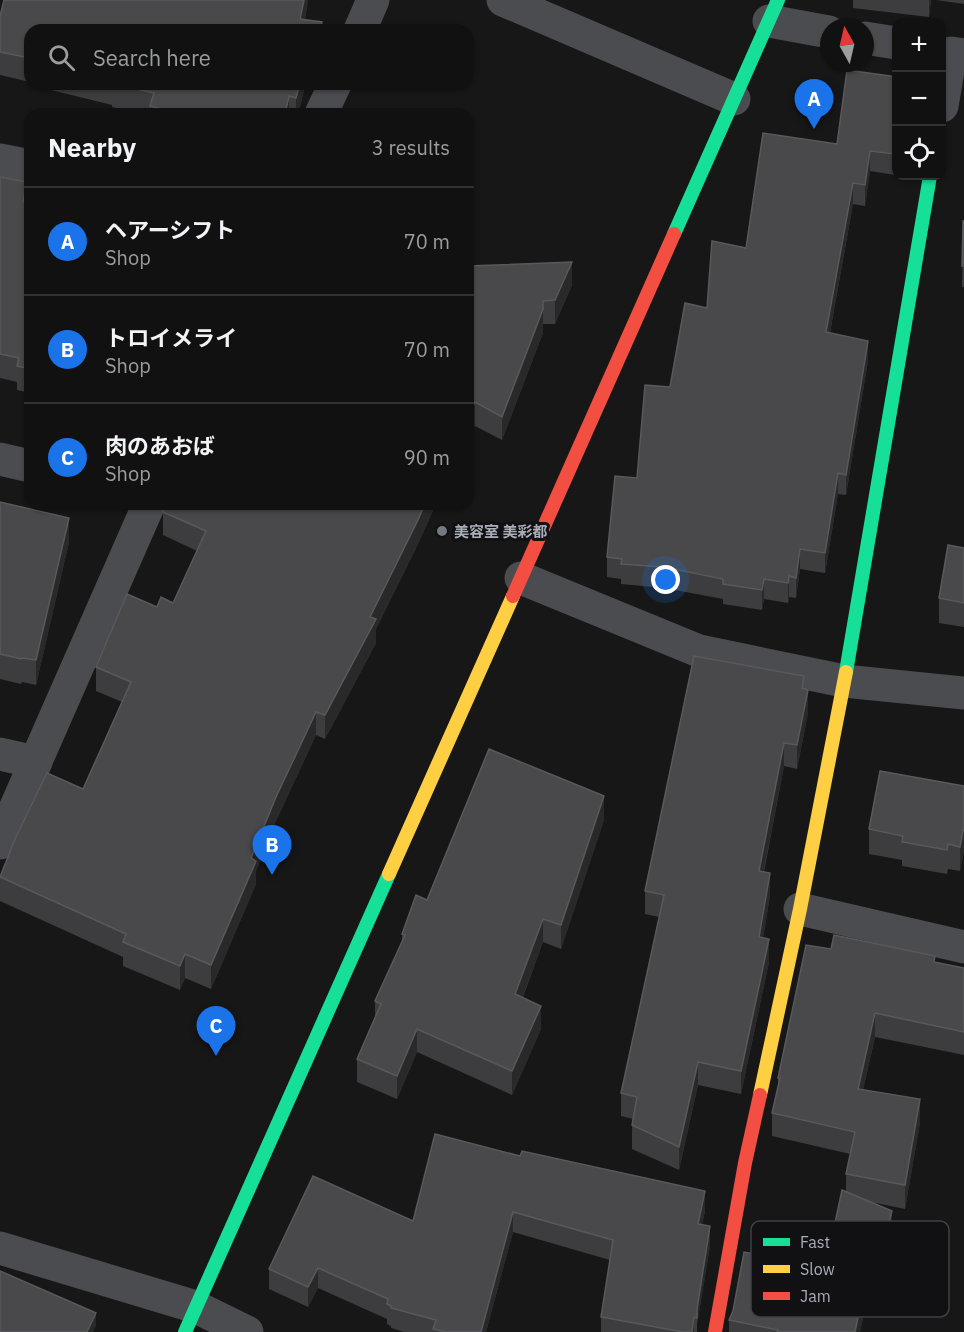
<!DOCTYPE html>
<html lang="en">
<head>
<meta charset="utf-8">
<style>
	body { margin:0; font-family:"IBM Plex Sans","Noto Sans JP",sans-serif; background:#1a1a1a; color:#f1f3f6 }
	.controls { position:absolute; right:18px; top:18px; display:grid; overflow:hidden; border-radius:12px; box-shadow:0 2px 4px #0004 }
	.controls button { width:54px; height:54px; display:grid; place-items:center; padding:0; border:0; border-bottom:2px solid #303131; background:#111; color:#f1f3f6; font:30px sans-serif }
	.compass { position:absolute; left:820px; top:18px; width:54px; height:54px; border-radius:50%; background:#111; box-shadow:0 2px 4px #0004; rotate:352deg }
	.you { position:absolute; left:666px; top:580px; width:21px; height:21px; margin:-15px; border:4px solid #fff; border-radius:50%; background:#1a73e8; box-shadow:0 0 0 9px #1a73e833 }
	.badge { display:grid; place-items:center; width:39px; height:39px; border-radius:50%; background:#1a73e8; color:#fff; font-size:20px; font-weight:700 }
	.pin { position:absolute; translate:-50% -50px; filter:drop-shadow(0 2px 3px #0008) }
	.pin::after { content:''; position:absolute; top:32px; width:21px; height:18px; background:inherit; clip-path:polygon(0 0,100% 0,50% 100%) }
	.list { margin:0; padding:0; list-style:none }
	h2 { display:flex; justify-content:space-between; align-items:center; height:78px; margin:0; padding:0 24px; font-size:26px }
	h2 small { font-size:20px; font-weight:400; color:#9c9d9f }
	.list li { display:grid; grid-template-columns:39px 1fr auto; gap:18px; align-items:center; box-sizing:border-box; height:108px; padding:0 24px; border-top:2px solid #303131 }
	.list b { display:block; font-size:22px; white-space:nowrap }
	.list p { margin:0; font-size:20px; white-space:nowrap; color:#9c9d9f }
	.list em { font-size:20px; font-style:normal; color:#9c9d9f }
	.icon { flex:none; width:33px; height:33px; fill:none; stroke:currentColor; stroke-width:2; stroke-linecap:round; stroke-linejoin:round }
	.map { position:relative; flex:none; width:964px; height:1332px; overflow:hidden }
	.search { position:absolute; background:#111; box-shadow:0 2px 4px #0004; left:24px; top:24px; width:450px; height:66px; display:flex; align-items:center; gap:15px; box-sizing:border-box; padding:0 21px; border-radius:18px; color:#9c9d9f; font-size:22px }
	.panel { position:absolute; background:#111; box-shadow:0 2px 4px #0004; left:24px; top:108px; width:450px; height:402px; border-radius:18px }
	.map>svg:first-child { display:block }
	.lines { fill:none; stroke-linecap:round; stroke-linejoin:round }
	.street { stroke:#4b4c50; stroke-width:33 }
	.fast { stroke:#16e098; stroke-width:14 }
	.slow { stroke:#ffcf43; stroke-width:14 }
	.jam { stroke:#f24e42; stroke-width:14 }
	.wall { fill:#3d3d3f }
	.shaded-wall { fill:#29292a }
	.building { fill:#49494c; stroke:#58595d; stroke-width:1.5 }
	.poi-dot { fill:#757880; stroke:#111113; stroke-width:2 }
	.labels { text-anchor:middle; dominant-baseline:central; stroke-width:6; stroke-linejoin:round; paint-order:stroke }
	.poi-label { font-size:15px; font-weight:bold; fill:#a8adb8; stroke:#111113; text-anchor:start }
	.key { fill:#111113; stroke:#3e4045; stroke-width:1.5 }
	.key-label { font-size:16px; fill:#a8adb8 }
</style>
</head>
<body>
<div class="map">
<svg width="964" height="1332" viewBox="0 0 964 1332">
	<rect width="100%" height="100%" fill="#171717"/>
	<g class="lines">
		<g class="street">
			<path d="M503 0 734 99"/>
			<path d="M769 21 829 32"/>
			<path d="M360 30 373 0"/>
			<path d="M865 38 896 43"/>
			<path d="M942 106 951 53 964 55"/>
			<path d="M321 114 335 84"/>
			<path d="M0 160 30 166"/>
			<path d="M0 459 30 466"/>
			<path d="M521 578 699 651 844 681 964 693"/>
			<path d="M0 754 36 762"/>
			<path d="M0 843 149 504"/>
			<path d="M800 909 964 947"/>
			<path d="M0 1248 196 1307 247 1332"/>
		</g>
		<g class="fast">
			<path d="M674 234 778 0"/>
			<path d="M846 672 930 176"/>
			<path d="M185 1332 389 874"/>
		</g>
		<g class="slow">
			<path d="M389 874 513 596"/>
			<path d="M760 1095 800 909 846 672"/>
		</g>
		<g class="jam">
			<path d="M513 596 674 234"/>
			<path d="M715 1332 745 1163 760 1095"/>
		</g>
	</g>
	<g class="wall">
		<path d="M4 0H308L305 19 322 30H30V82L0 75V16Z"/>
		<path d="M853 0H931L929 17 853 8Z"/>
		<path d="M936 0H964V4Z"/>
		<path d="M897 77V164L895 175 870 171 865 206 853 204 830 333 868 361 846 495 838 494 825 573 800 569 796 598 789 597 788 603 764 599 762 610 723 604V599L664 588 621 584V579L607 577V557L670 387 707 308 746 248 837 144Z"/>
		<path d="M41 84H314L312 88 305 87 298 114H142L112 107V105L51 90V86Z"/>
		<path d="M0 177 27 203 30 204V393L17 390V382L0 378Z"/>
		<path d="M963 221H964V287H962Z"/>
		<path d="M468 266 572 285 555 324H543V333L502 440 475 426Z"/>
		<path d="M0 502 69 542 36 685 22 682 21 684 0 679Z"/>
		<path d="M166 504H436L417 546 376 629V643L325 739 316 735 276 821 256 871V884L211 989 185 978 180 990 123 966V957L0 901V877L83 789 122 702 96 691V667L157 607 173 603 197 551 163 535V512Z"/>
		<path d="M964 548V627L939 623V598Z"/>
		<path d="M804 689 808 713 797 769 784 766 764 872 770 896 763 938 769 962 741 1094 698 1085 679 1170 632 1149V1125L633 1119 621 1116V1093L659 917 645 914V891Z"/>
		<path d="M964 786V850L960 871 948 869 947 874 902 866V860L869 854V829Z"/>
		<path d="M604 820 561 949 543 942 523 997 541 1029 512 1095 417 1052 397 1099 357 1082V1059L375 1017V1001L402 942V934L427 900Z"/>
		<path d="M831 949 935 963 964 968V1055L875 1037 863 1090 920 1123 905 1209 871 1202 892 1236 877 1293 869 1290 860 1332H729V1320L811 1264 828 1262 833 1232 846 1192V1174L850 1154 772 1136V1113L778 1088V1078Z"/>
		<path d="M435 1134 705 1211 702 1225 710 1246 697 1324V1332H601V1317L610 1260 513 1232 486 1332H404L391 1328V1326L387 1324V1319L318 1288 308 1307 269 1289V1269L413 1221Z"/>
	</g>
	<g class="shaded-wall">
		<path d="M304 0H308L303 30 300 19Z"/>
		<path d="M929 0H931L929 17Z"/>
		<path d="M300 84H305V87L298 114H296V98Z"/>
		<path d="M289 96V114H285Z"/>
		<path d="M897 143V164L895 175V154Z"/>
		<path d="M870 151V171L865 206V185Z"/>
		<path d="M27 182V205L23 202Z"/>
		<path d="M853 183V204L826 353V332Z"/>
		<path d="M572 262V285L555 324V300Z"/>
		<path d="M543 309V333L502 440V417Z"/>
		<path d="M868 341V361L846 495V475Z"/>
		<path d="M475 402V426L468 439V415Z"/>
		<path d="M838 473V494L825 573V553Z"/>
		<path d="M425 504H436L417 546 376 629V643L325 739V715L370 617Z"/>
		<path d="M69 518V542L36 685V660Z"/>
		<path d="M800 549V569L796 598V578Z"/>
		<path d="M789 576V597L788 603V583Z"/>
		<path d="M764 579V599L762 610V590Z"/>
		<path d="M808 690V713L797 769V745Z"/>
		<path d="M316 712V735L276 821 256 871V884L211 989V965L251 858 276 797Z"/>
		<path d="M784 743V766L759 894V871Z"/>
		<path d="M604 796V820L561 949V925Z"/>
		<path d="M964 826V850L960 871V847Z"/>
		<path d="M770 873V896L759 960V937Z"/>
		<path d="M543 919V942L515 1017V994Z"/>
		<path d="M769 939V962L741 1094V1071Z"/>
		<path d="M185 954V978L180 990V966Z"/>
		<path d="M541 1006V1029L512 1095V1071Z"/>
		<path d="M875 1013V1037L858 1112V1089Z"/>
		<path d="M417 1029V1052L397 1099V1076Z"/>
		<path d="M698 1062V1085L679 1170V1147Z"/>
		<path d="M920 1099V1123L905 1209V1185Z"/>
		<path d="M705 1191V1211L698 1244V1224Z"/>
		<path d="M892 1211V1236L877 1293V1269Z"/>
		<path d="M513 1212V1232L486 1332H481Z"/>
		<path d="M710 1226V1246L697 1324V1309Z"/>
		<path d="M869 1266V1290L860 1332H855Z"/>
		<path d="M318 1268V1288L308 1307V1287Z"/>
		<path d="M96 1313V1326L93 1332H87Z"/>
		<path d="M694 1317V1332H692Z"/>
	</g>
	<g class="building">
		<path d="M4 0H304L300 19 322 22 320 30H30V58L0 52V16Z"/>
		<path d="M847 70 897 77V143L895 154 870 151 865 185 853 183 826 332 868 341 846 475 838 473 825 553 800 549 796 578 789 576 788 583 764 579 762 590 723 584V579L664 567 621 564 622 559 607 557 615 476 637 478 645 385 670 387 685 303 707 308 712 241 746 248 763 133 837 144Z"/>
		<path d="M115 84H300L296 98 289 96 285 114H221L212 111 211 114H169V111L150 106 154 93Z"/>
		<path d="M0 177 27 182 23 202 30 204V369L17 366 19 358 0 354Z"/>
		<path d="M963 221H964V266H962Z"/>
		<path d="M572 262 555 300 543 301V309L502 417 475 402 468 415V266Z"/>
		<path d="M0 502 69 518 36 660 22 658 21 659 0 654Z"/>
		<path d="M166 504H425L417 522 370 617 376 619 325 715 316 712 276 797 251 858 256 861 211 965 185 954 180 966 123 942 126 934 0 877 15 839 47 773 83 789 131 682 96 667 127 594 157 607 161 597 173 603 206 531 163 512Z"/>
		<path d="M948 545 964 548V603L939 598Z"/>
		<path d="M694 656 804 676 802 688 808 690 797 745 784 743 759 871 770 873 759 937 769 939 741 1071 698 1062 679 1147 632 1125 637 1097 621 1093 664 895 645 891Z"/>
		<path d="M489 749 604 796 561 925 543 919 515 994 541 1006 512 1071 417 1029 397 1076 357 1059 381 1004 375 1001 405 935 402 934 416 895 427 900Z"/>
		<path d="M880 771 964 786V826L960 847 948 844 947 850 902 842 903 836 869 829Z"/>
		<path d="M834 935 935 956 934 962 964 968V1032L875 1013 858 1089 920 1099 905 1185 846 1174 855 1132 772 1113 780 1078H778L806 945 831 949Z"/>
		<path d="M435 1134 520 1156 522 1151 705 1191 698 1224 710 1226 697 1309V1318L694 1317 692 1332H683L601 1317 613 1240 513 1212 481 1332H446L433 1329 436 1320 391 1308V1306L387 1304 388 1299 318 1268 308 1287 269 1269 313 1176 413 1221Z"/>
		<path d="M842 1190 892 1211 877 1269 869 1266 855 1332H777L778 1330 729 1320 733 1311 744 1252 811 1264V1259L828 1262 830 1232H833Z"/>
		<path d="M0 1271 96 1313 87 1332H0Z"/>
	</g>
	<circle class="poi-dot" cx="442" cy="531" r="6"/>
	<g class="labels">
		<g class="poi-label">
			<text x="454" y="531">美容室 美彩都</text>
		</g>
	</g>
	<rect x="751" y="1221" width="198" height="96" rx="9" class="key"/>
	<rect x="763" y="1238" width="27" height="8" fill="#16e098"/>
	<rect x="763" y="1265" width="27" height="8" fill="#ffcf43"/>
	<rect x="763" y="1292" width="27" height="8" fill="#f24e42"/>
	<g class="key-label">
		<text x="800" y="1248">Fast</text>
		<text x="800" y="1275">Slow</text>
		<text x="800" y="1302">Jam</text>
	</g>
</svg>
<div class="controls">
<button>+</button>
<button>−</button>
<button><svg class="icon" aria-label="locate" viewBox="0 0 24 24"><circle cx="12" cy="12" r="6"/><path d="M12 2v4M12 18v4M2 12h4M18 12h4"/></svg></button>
</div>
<svg class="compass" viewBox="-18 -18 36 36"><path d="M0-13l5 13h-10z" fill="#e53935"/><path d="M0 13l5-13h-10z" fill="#9c9d9f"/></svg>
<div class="you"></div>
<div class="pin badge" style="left:814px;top:129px">A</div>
<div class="pin badge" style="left:272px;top:875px">B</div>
<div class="pin badge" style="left:216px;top:1056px">C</div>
<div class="search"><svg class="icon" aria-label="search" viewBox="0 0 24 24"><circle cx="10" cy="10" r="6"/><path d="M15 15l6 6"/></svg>Search here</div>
<section class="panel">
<h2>Nearby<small>3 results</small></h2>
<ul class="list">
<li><span class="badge">A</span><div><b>ヘアーシフト</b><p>Shop</p></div><em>70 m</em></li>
<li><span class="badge">B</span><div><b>トロイメライ</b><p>Shop</p></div><em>70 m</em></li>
<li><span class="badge">C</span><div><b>肉のあおば</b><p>Shop</p></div><em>90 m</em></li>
</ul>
</section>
</div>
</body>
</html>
